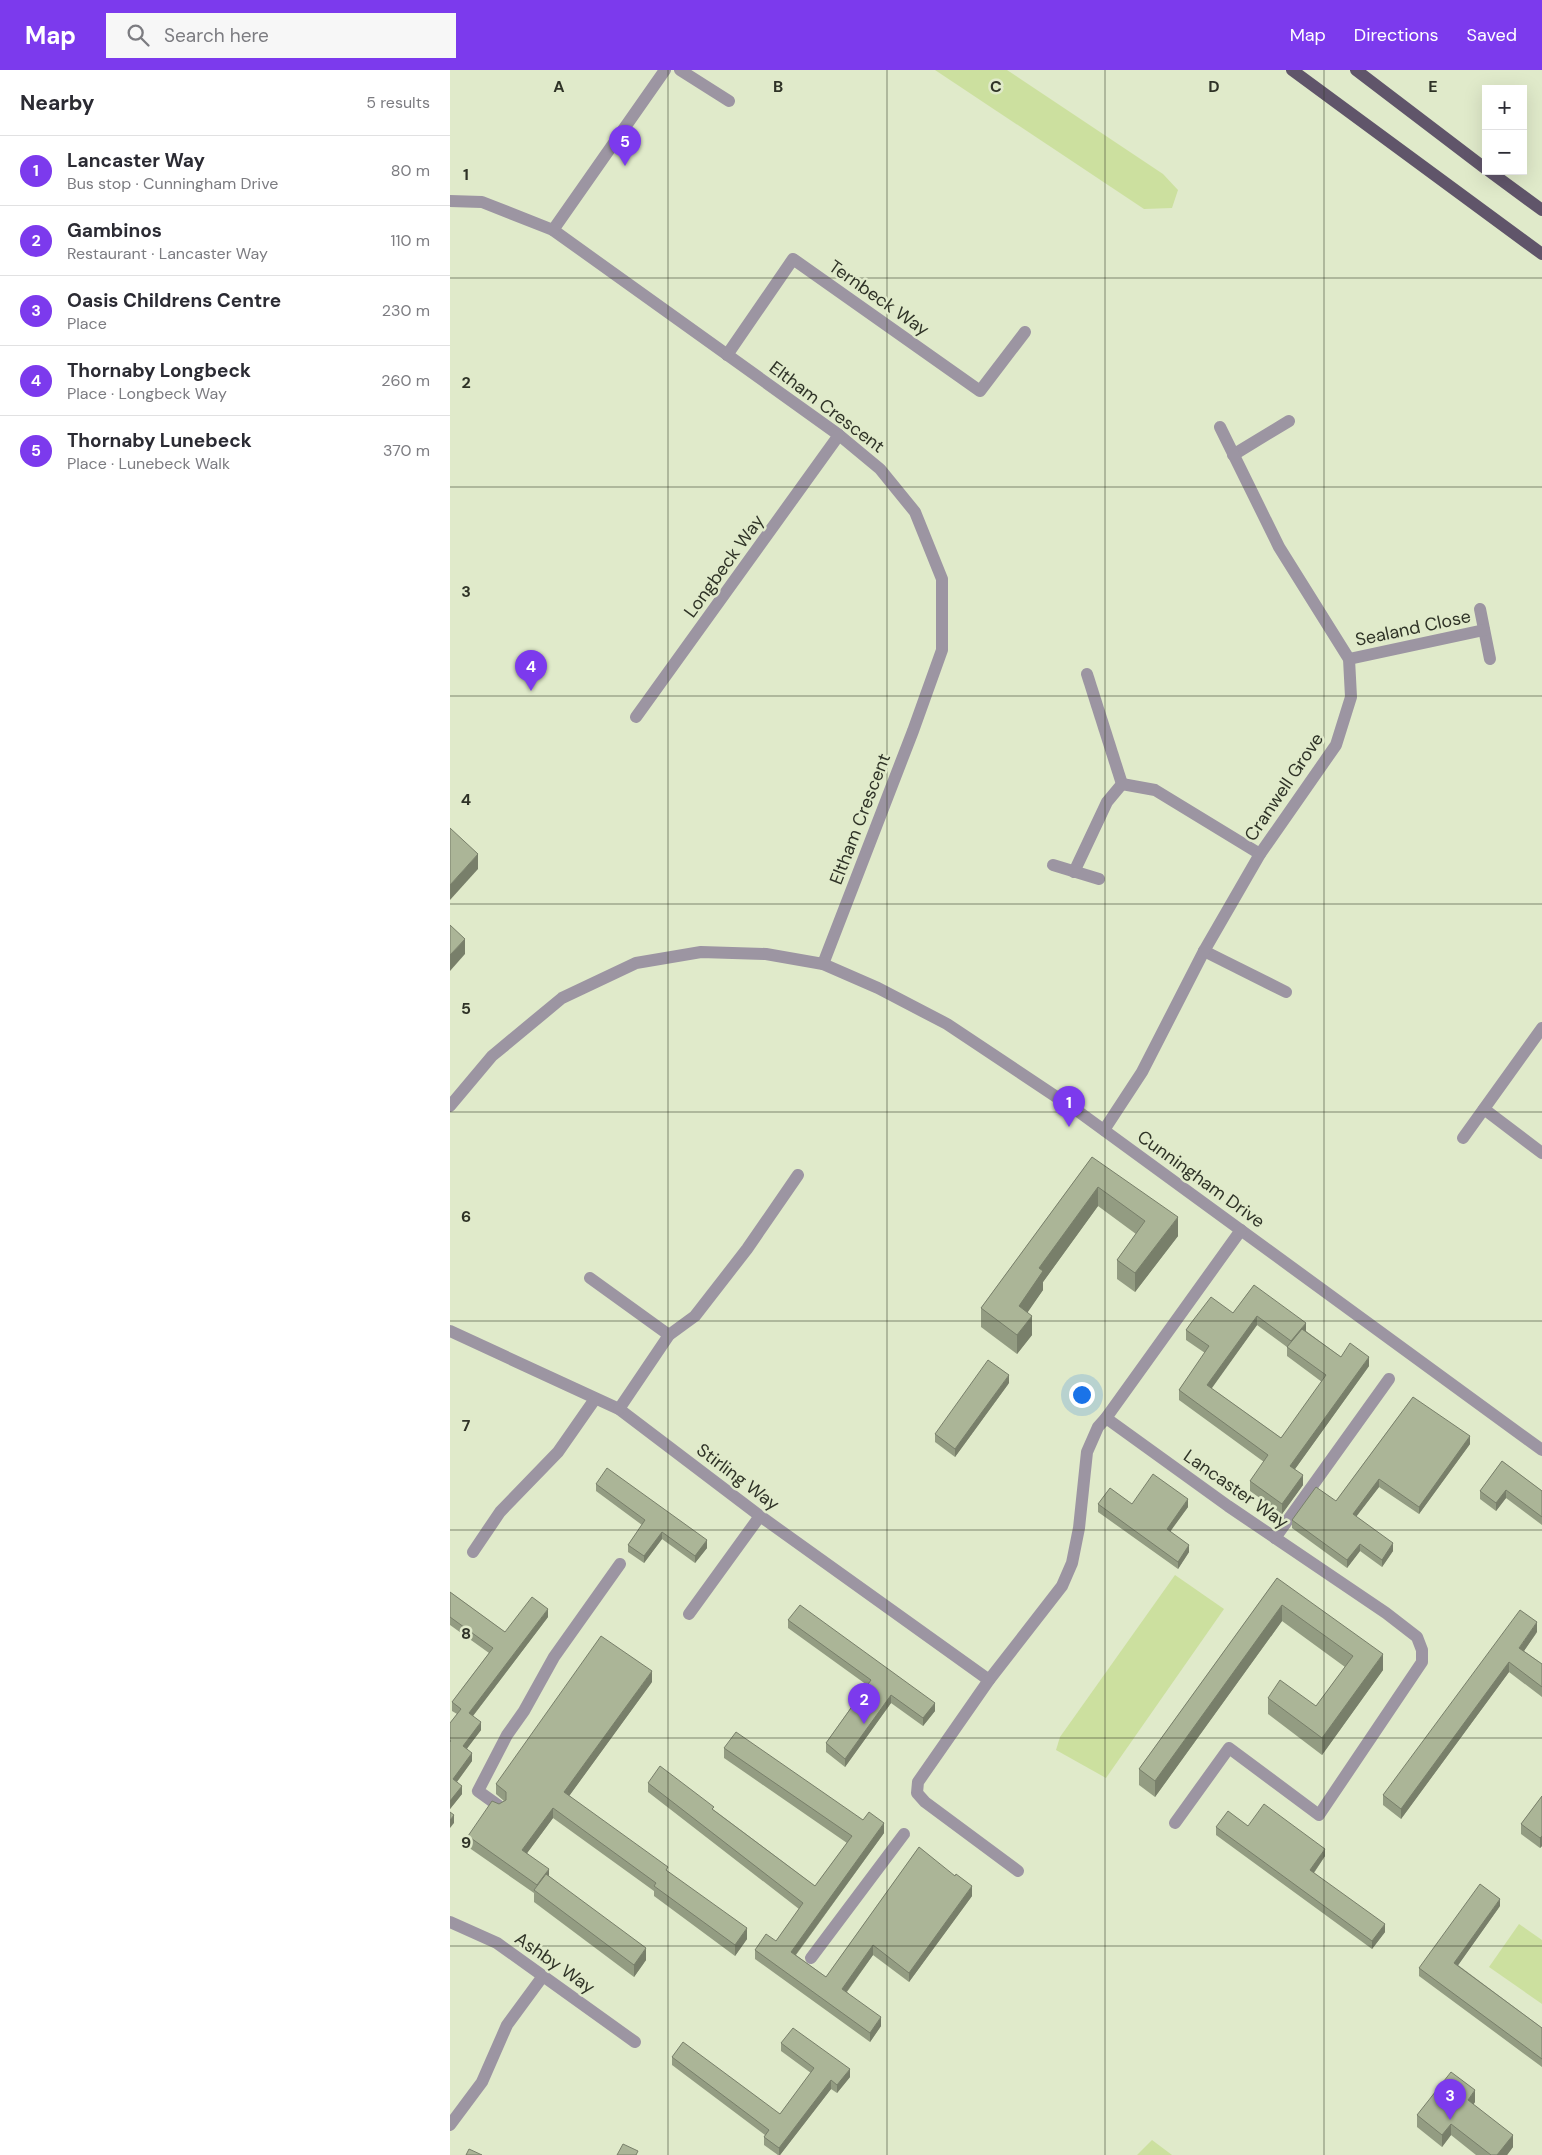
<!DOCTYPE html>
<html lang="en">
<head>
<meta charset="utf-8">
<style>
	body { margin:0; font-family:"DM Sans",sans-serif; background:#f7f7f7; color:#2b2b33 }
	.controls { position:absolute; right:15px; top:15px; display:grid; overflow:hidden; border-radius:0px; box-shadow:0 5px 20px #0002 }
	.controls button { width:45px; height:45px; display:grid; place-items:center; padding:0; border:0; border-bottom:1px solid #e1e1e2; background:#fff; color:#2b2b33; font:25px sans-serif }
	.you { position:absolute; left:631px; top:1324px; width:18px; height:18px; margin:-12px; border:4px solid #fff; border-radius:50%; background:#1a73e8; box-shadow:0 0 0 8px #1a73e833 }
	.badge { display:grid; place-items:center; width:32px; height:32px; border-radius:50%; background:#7c3aed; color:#fff; font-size:16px; font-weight:700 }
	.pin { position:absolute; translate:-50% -41px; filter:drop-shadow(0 1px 2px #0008) }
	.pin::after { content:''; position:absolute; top:26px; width:18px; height:15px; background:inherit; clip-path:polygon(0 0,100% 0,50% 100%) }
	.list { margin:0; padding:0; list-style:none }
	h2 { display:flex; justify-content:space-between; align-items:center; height:65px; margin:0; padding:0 20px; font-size:21px }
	h2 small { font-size:16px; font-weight:400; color:#7c7c81 }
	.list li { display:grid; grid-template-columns:32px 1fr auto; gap:15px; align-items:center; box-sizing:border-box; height:70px; padding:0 20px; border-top:1px solid #e1e1e2 }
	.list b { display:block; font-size:19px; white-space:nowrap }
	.list p { margin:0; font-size:16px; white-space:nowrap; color:#7c7c81 }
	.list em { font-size:16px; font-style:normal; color:#7c7c81 }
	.icon { flex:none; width:28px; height:28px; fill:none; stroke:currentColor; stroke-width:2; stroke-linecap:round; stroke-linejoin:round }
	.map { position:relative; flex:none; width:1092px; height:2085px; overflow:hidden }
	header { display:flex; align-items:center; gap:30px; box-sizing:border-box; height:70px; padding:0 25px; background:#7c3aed; color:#fff }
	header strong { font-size:24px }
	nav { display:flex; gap:28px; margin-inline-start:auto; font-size:18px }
	.search { width:350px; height:45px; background:#f7f7f7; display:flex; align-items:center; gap:12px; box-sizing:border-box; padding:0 18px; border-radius:0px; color:#7c7c81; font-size:19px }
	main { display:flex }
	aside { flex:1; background:#fff }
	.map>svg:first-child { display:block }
	.green { fill:#cce09f }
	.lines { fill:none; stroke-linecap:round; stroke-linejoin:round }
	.minor { stroke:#9c95a2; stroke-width:12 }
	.major { stroke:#60556a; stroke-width:12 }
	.wall { fill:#939c82; fill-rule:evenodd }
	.shaded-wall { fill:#787f6a }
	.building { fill:#abb597; stroke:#787f6a }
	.grid { fill:none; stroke:#2f3327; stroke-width:1; stroke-opacity:0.55 }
	.labels { text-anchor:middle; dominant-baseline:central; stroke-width:5; stroke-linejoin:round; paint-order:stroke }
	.street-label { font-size:18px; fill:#2f3327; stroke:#e0eaca }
	.grid-label { font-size:16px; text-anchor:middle; font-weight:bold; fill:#2f3327; stroke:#e0eaca; stroke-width:5; stroke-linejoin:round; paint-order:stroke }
</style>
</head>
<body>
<header>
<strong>Map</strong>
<div class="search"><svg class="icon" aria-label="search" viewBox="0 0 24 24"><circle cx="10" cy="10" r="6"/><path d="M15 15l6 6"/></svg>Search here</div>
<nav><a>Map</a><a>Directions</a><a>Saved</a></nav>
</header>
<main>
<aside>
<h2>Nearby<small>5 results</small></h2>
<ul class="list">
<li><span class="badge">1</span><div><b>Lancaster Way</b><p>Bus stop · Cunningham Drive</p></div><em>80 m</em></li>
<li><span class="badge">2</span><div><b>Gambinos</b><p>Restaurant · Lancaster Way</p></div><em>110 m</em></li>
<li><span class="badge">3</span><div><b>Oasis Childrens Centre</b><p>Place</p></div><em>230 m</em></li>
<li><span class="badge">4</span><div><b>Thornaby Longbeck</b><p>Place · Longbeck Way</p></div><em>260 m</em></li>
<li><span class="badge">5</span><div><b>Thornaby Lunebeck</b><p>Place · Lunebeck Walk</p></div><em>370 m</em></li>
</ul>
</aside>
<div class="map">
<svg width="1092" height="2085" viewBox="0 0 1092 2085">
	<rect width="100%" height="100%" fill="#e0eaca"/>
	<g class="green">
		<path d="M485 0H557L713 104 728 120 722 138 694 139Z"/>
		<path d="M725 1505 774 1539 656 1708 606 1680 610 1667Z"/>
		<path d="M1069 1854 1092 1870V1934L1039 1897Z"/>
		<path d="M702 2070 722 2085H687Z"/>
	</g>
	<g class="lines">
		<g class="minor">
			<path d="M230 0 279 31"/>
			<path d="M0 131 32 132 103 160 389 365 430 399 465 442 492 509V580L463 661 373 894"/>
			<path d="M103 160 215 0"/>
			<path d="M277 285 343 189 530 321 575 262"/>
			<path d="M783 385 839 351"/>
			<path d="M1030 539 1040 589"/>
			<path d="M899 589 1034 560"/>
			<path d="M637 604 672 714"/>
			<path d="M186 647 389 365"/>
			<path d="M603 795 649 809"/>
			<path d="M624 802 657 732 672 714 705 720 810 784"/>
			<path d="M754 881 836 922"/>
			<path d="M0 1036 42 986 112 928 186 893 251 882 316 884 373 894 428 918 497 954 629 1042 1092 1380"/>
			<path d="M1034 1039 1092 1083"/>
			<path d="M654 1060 692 1002 754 881 810 784 886 675 901 627 899 589 829 477 770 357"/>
			<path d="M1013 1068 1092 958"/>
			<path d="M140 1208 219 1265"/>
			<path d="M0 1261 169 1339 310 1446 539 1610"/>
			<path d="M169 1339 219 1265 245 1246 297 1179 348 1105"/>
			<path d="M656 1348 791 1160"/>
			<path d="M825 1468 939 1309"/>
			<path d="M23 1482 50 1442 108 1382 145 1329"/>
			<path d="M239 1544 310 1446"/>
			<path d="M49 1736 28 1721 57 1665 74 1641 104 1587 170 1494"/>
			<path d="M568 1801 475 1732 467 1723 468 1712 539 1610 612 1516 622 1493 629 1458 637 1382 648 1357 656 1348 778 1436 936 1543 967 1567 972 1580V1592L869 1745 779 1678 725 1753"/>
			<path d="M0 1852 47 1873 185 1972"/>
			<path d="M361 1888 454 1764"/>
			<path d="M0 2055 32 2012 57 1955 93 1906"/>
		</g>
		<g class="major">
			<path d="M842 0 1092 184"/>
			<path d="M906 0 1036 99"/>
			<path d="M1039 101 1092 140"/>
		</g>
	</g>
	<g class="wall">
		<path d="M642 1087 728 1166 685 1222 667 1209V1190L686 1164 648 1136 593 1212V1220L577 1242 582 1265 567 1284 531 1257V1238Z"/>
		<path d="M804 1215 856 1261 891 1287 919 1296 845 1399 853 1415 832 1444 800 1421V1411L814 1392 729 1330V1320L755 1283 736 1270V1260L783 1243ZM807 1255 837 1277V1286L872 1312 831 1368 761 1318Z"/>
		<path d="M559 1313 505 1387 485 1372V1364Z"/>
		<path d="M963 1327 1020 1374 969 1444 929 1417 906 1446 943 1481 932 1497 910 1481 897 1498 842 1458V1450L886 1431Z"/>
		<path d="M1052 1391 1092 1421V1455L1056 1428 1046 1441 1030 1429V1421Z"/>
		<path d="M146 1414 257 1478 245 1493 212 1469 194 1493 178 1482V1475L192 1455 146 1421Z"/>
		<path d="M648 1434H682L738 1437 720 1461 739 1482 728 1499 648 1442Z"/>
		<path d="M827 1508 933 1600 872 1685 818 1644V1628L866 1636 895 1597 832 1551 705 1727 689 1715V1699Z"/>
		<path d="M0 1522 55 1562 98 1547 23 1646 31 1660 17 1678 22 1691 7 1712 12 1724 0 1739V1653L7 1644 2 1641V1632L39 1583 0 1555Z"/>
		<path d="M338 1550 485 1641 473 1656 441 1633 395 1697 376 1682V1673L417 1615 338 1558Z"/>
		<path d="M1087 1562 1074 1581 1092 1594V1627L1059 1602 951 1749 933 1735V1725Z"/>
		<path d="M202 1612 119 1726 218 1802 297 1869 285 1886 204 1826V1821L103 1748 77 1783 99 1806 196 1890 184 1907 84 1832V1823L18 1777V1766L54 1731 46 1724V1714Z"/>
		<path d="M274 1678 413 1750 434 1763 346 1885 376 1907 469 1777 522 1826 459 1912 423 1885 397 1922 431 1956 420 1972 305 1889V1880L326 1871 349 1839 198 1722V1713L264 1740 365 1816 397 1773 274 1688Z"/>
		<path d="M1092 1726V1776L1090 1778 1071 1764V1754Z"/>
		<path d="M798 1756 875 1786 864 1803 935 1862 922 1879 766 1765V1757Z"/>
		<path d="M1050 1836 1008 1895 1092 1958V1997L969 1906V1898Z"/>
		<path d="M331 1973 400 2007 387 2023 381 2019 330 2085H328L314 2075V2067L315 2065 222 1995V1987L330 2044 361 2003 331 1981Z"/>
		<path d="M1025 2032 1023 2035 1063 2077 1057 2085H1026L1001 2065 992 2077 967 2057V2045Z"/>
	</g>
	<g class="shaded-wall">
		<path d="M28 784V799L0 830V815Z"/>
		<path d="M15 869V884L0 901V885Z"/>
		<path d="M648 1117V1136L593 1212V1220L569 1255V1236L589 1198Z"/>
		<path d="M728 1147V1166L685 1222V1203Z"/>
		<path d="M582 1246V1265L567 1284V1265Z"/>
		<path d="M807 1246V1255L757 1325V1315Z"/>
		<path d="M856 1253V1263L841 1280V1271Z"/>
		<path d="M919 1287V1296L840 1406V1396Z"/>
		<path d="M559 1305V1313L505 1387V1379Z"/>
		<path d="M1020 1366V1374L969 1444V1437Z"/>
		<path d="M853 1405V1415L832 1444V1434Z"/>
		<path d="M929 1409V1417L903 1451V1444Z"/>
		<path d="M1056 1420V1428L1046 1441V1433Z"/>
		<path d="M738 1429V1437L717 1466V1459Z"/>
		<path d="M212 1462V1469L194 1493V1486Z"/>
		<path d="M257 1470V1478L245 1493V1486Z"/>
		<path d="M943 1473V1481L932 1497V1490Z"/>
		<path d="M910 1474V1481L897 1498V1490Z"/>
		<path d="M739 1475V1482L728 1499V1492Z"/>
		<path d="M832 1535V1551L705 1727V1711Z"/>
		<path d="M98 1539V1547L19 1651V1643Z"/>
		<path d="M1087 1552V1562L1069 1588V1578Z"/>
		<path d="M933 1584V1600L872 1685V1668Z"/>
		<path d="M1059 1592V1602L951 1749V1739Z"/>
		<path d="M202 1601V1612L114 1733V1722Z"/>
		<path d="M441 1625V1633L395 1697V1689Z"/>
		<path d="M485 1633V1641L473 1656V1648Z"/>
		<path d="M31 1652V1660L13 1684V1676Z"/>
		<path d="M22 1683V1691L3 1717V1709Z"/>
		<path d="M12 1716V1724L0 1739V1731Z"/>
		<path d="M103 1738V1748L72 1790V1780Z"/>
		<path d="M4 1745V1753L0 1758V1750Z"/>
		<path d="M434 1753V1763L341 1891V1882Z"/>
		<path d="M1092 1766V1776L1090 1778V1768Z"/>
		<path d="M875 1779V1786L860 1808V1800Z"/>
		<path d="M99 1799V1809L87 1815Z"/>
		<path d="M522 1816V1826L459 1912V1903Z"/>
		<path d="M1050 1829V1836L1004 1901V1893Z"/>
		<path d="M935 1854V1862L922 1879V1871Z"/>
		<path d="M297 1858V1869L285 1886V1875Z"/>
		<path d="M423 1875V1885L392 1928V1919Z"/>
		<path d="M196 1878V1890L184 1907V1895Z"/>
		<path d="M431 1947V1956L420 1972V1963Z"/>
		<path d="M400 1999V2007L387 2023V2015Z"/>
		<path d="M381 2010V2019L330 2085H329V2078Z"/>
		<path d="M1025 2020V2032L1018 2042V2030Z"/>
		<path d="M1001 2054V2065L992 2077V2065Z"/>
		<path d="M1063 2065V2077L1057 2085H1047Z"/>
	</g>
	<g class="building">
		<path d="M0 758 28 784 0 815Z"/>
		<path d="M0 855 15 869 0 885Z"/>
		<path d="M642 1087 728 1147 685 1203 667 1190 695 1151 648 1117 589 1198 593 1201 569 1236 582 1246 567 1265 531 1238Z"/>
		<path d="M804 1215 856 1253 841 1271 807 1246 757 1315 831 1368 876 1305 837 1277 852 1259 891 1287 900 1273 919 1287 840 1396 853 1405 832 1434 800 1411 818 1385 729 1320 759 1276 736 1260 741 1253 761 1227 783 1243Z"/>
		<path d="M538 1290 559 1305 505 1379 485 1364Z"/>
		<path d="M963 1327 1020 1366 969 1437 929 1409 903 1444 943 1473 932 1490 910 1474 897 1490 842 1450 866 1417 886 1431Z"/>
		<path d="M1052 1391 1092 1421V1447L1056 1420 1046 1433 1030 1421Z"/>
		<path d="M157 1398 257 1470 245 1486 212 1462 194 1486 178 1475 195 1450 146 1414Z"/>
		<path d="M703 1404 738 1429 717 1459 739 1475 728 1492 648 1434 660 1418 682 1434Z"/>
		<path d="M827 1508 933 1584 872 1668 818 1628 830 1610 866 1636 903 1586 832 1535 705 1711 689 1699Z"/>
		<path d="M0 1522 55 1562 82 1527 98 1539 19 1643 31 1652 13 1676 22 1683 3 1709 12 1716 0 1731V1672L1 1671 0 1670V1653L11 1639 2 1632 43 1578 0 1547Z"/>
		<path d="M350 1535 485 1633 473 1648 441 1625 395 1689 376 1673 421 1610 338 1550Z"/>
		<path d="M1070 1540 1087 1552 1069 1578 1092 1594V1617L1059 1592 951 1739 933 1725Z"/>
		<path d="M151 1566 202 1601 114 1722 218 1797 216 1800 297 1858 285 1875 204 1816 206 1813 103 1738 72 1780 99 1799 87 1815 18 1766 42 1731 49 1734 56 1730V1722L46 1714Z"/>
		<path d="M286 1662 413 1750 419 1742 434 1753 341 1882 376 1907 469 1777 505 1806 506 1804 522 1816 459 1903 423 1875 392 1919 431 1947 420 1963 305 1880 316 1864 326 1871 353 1833 198 1713 210 1696 264 1737 262 1739 365 1816 402 1766 274 1678Z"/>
		<path d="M1092 1726V1766L1090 1768 1071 1754Z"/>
		<path d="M814 1734 875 1779 860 1800 935 1854 922 1871 766 1757 778 1741 798 1756Z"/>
		<path d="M0 1742 4 1745 0 1750Z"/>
		<path d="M96 1804 196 1878 184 1895 84 1820Z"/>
		<path d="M1030 1814 1050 1829 1004 1893 1092 1958V1989L969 1898Z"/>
		<path d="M343 1958 400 1999 387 2015 381 2010 329 2078 314 2067 319 2060 222 1987 233 1972 330 2044 364 1998 331 1973Z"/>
		<path d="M1001 2002 1025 2020 1018 2030 1063 2065 1047 2085H1041L1001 2054 992 2065 967 2045Z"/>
		<path d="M173 2074 188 2081 186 2085H167Z"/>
		<path d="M19 2079 32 2085H16Z"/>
	</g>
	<path class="grid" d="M218 0V2085M437 0V2085M655 0V2085M874 0V2085M0 208H1092M0 417H1092M0 626H1092M0 834H1092M0 1042H1092M0 1251H1092M0 1460H1092M0 1668H1092M0 1876H1092"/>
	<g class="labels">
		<g class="street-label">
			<text transform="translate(429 228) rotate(35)">Ternbeck Way</text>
			<text transform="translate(377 337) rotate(37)">Eltham Crescent</text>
			<text transform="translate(274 496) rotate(-54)">Longbeck Way</text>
			<text transform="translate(963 558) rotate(-12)">Sealand Close</text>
			<text transform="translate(834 717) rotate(-56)">Cranwell Grove</text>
			<text transform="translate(410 749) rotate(-69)">Eltham Crescent</text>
			<text transform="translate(751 1109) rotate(36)">Cunningham Drive</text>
			<text transform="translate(288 1407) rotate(37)">Stirling Way</text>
			<text transform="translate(786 1419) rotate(35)">Lancaster Way</text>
			<text transform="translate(105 1893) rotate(35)">Ashby Way</text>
		</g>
	</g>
	<g class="grid-label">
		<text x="109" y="22">A</text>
		<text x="328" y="22">B</text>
		<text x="546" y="22">C</text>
		<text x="764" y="22">D</text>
		<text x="983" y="22">E</text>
		<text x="16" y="110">1</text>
		<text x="16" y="318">2</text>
		<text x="16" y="527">3</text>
		<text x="16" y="735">4</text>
		<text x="16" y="944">5</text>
		<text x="16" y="1152">6</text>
		<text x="16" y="1361">7</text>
		<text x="16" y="1569">8</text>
		<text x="16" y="1778">9</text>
	</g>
</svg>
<div class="controls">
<button>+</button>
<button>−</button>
</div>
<div class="you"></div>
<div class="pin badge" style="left:619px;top:1057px">1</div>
<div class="pin badge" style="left:414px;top:1654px">2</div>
<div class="pin badge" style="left:1000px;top:2050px">3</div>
<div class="pin badge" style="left:81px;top:621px">4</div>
<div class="pin badge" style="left:175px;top:96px">5</div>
</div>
</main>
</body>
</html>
